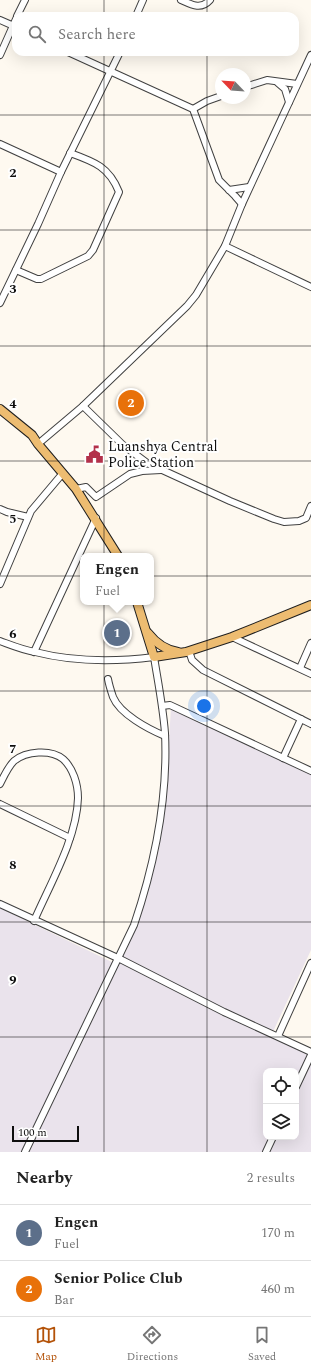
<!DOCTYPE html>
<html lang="en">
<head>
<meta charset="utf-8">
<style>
	body { margin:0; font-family:Spectral,serif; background:#f6f6f6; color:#222 }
	.controls { position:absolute; right:12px; bottom:12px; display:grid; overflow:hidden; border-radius:8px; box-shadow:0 4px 16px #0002 }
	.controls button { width:36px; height:36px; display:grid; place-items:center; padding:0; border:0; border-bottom:1px solid #e0e0e0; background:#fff; color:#222; font:20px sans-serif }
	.compass { position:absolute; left:215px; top:68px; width:36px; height:36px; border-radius:50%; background:#fff; box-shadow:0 4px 16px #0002; rotate:295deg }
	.scale { position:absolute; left:12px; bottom:10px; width:67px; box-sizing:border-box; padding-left:4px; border:2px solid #0e0e0e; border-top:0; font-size:11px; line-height:14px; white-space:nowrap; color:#0e0e0e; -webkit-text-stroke:3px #fff; paint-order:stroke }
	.you { position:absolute; left:204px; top:706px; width:14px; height:14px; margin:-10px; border:3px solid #fff; border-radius:50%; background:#1a73e8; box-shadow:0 0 0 6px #1a73e833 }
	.badge { display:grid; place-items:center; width:26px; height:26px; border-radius:50%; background:#b45309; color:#fff; font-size:13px; font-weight:700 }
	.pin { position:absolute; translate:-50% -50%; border:2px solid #fff; box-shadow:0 1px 4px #0006 }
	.popup { position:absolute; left:80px; top:553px; width:74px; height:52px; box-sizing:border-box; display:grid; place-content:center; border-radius:8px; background:#fff; filter:drop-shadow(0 1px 3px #0005); font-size:13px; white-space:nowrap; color:#767676 }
	.popup b { font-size:15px; color:#222 }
	.popup::after { content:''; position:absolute; left:50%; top:100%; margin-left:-8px; border:8px solid transparent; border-top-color:#fff }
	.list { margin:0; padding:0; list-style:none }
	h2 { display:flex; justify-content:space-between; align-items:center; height:52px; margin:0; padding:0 16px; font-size:17px }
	h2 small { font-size:13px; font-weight:400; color:#767676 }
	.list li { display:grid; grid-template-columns:26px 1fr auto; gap:12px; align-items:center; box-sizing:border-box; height:56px; padding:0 16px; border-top:1px solid #e0e0e0 }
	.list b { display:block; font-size:15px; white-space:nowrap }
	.list p { margin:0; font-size:13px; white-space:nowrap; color:#767676 }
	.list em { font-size:13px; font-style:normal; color:#767676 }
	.icon { flex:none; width:22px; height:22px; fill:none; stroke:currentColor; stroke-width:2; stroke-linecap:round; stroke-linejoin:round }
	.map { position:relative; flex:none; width:311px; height:1152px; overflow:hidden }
	.search { position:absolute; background:#fff; box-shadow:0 4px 16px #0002; left:12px; right:12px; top:12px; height:44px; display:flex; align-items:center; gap:10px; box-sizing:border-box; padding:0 14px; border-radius:12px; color:#767676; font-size:15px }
	.sheet { height:164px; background:#fff }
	nav { display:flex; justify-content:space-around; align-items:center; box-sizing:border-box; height:56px; border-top:1px solid #e0e0e0; background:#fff; font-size:11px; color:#767676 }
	nav a { display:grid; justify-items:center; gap:2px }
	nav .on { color:#b45309 }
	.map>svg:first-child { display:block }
	.industrial { fill:#eae3ec; fill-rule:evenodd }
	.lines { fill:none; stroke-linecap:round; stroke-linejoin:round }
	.minor-casing { stroke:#414141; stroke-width:8 }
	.major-casing { stroke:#1f1f1f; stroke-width:10 }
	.minor { stroke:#fff; stroke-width:6 }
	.major { stroke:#edbc71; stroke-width:8 }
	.grid { fill:none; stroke:#0e0e0e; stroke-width:1; stroke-opacity:0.55 }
	.labels { text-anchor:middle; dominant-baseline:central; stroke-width:4; stroke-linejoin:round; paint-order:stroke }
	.poi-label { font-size:14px; fill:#0e0e0e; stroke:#fff; text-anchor:start }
	.grid-label { font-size:13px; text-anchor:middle; font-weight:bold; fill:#0e0e0e; stroke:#fff; stroke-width:4; stroke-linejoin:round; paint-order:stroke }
</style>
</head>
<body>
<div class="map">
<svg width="311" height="1152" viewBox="0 0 311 1152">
	<rect width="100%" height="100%" fill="#fef9f0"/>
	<path class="industrial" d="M171 707 311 772V950L271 1036 311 1056V1152H0V908L112 962 126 952 159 849 168 757ZM266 1071H296V1137H266Z"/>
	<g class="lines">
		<defs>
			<g id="minor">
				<path d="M181 0C192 5 201 10 210 0"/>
				<path d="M17 16 25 0"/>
				<path d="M136 16 143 0"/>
				<path d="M0 20 16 27"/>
				<path d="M68 52 193 109 219 180 235 196 242 204"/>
				<path d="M0 55 16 19"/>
				<path d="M278 83 285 89 289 102"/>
				<path d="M245 87 267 80 297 84"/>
				<path d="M193 109 207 101 221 96"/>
				<path d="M0 144 61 172"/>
				<path d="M229 190 249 187"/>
				<path d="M225 246 311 287"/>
				<path d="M16 270 37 279H41L88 256 93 250 119 192C109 167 95 162 70 153"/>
				<path d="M0 303 38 224 61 172 120 52"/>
				<path d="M83 406 123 445 147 463 230 501 274 519 284 522 299 521 306 518 311 506"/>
				<path d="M38 444 83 406 187 306 196 295 225 246 242 204 311 55"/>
				<path d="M76 489 86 487 96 497 130 474 142 471 161 470"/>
				<path d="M0 509 7 512 28 517"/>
				<path d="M0 584 31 511 63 473"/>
				<path d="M232 637 311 674"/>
				<path d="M0 641C11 645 23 650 35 652 74 662 114 662 154 657 158 682 163 707 165 733 168 798 155 863 134 925L25 1152"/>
				<path d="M189 651 192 660 203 670 311 724"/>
				<path d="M34 652 96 518"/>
				<path d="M300 668 311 643"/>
				<path d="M108 679C109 685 111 691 113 697 120 714 148 729 165 736"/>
				<path d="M162 706 170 705 311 771"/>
				<path d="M283 758 301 719"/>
				<path d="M0 784C4 776 8 767 14 761 26 751 51 749 63 759 73 768 78 784 78 798 77 838 50 884 34 921"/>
				<path d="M0 804 70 838"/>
				<path d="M0 904 122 960 224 1012 311 1052"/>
				<path d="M278 1036 311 963"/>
				<path d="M296 1087 311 1055"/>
				<path d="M266 1152 273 1137"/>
			</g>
			<g id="major">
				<path d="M0 409 32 435 38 444 76 489 118 556"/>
				<path d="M137 602 154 657 186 652 232 637 311 605"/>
				<path d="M148 633C155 642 166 650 178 652"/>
			</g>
		</defs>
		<use href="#minor" class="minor-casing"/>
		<use href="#major" class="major-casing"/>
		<use href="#minor" class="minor"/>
		<use href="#major" class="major"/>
	</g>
	<path class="grid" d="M104 0V16M207 0V16M104 52V1152M207 52V1152M0 115H311M0 230H311M0 346H311M0 461H311M0 576H311M0 691H311M0 806H311M0 922H311M0 1037H311"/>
	<defs>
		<symbol id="civic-bare" viewBox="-9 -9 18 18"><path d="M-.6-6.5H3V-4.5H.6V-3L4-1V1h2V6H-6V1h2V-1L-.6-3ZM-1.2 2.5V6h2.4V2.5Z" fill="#b3314b" stroke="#fff" stroke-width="2.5" paint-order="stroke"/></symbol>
	</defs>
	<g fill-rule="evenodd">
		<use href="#civic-bare" x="82" y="442" width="25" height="25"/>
	</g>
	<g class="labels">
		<g class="poi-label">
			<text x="108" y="446">Luanshya Central<tspan x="108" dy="16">Police Station</tspan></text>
		</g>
	</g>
	<g class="grid-label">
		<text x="13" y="177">2</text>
		<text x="13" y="293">3</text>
		<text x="13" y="408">4</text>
		<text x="13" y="523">5</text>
		<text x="13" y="638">6</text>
		<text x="13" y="753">7</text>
		<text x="13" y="869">8</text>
		<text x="13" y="984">9</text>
	</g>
</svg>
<div class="controls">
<button><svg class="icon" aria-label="locate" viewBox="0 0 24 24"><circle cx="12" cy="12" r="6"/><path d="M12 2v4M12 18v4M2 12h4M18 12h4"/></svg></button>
<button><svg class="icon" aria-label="layers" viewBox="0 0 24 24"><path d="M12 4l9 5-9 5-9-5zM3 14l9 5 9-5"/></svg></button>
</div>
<svg class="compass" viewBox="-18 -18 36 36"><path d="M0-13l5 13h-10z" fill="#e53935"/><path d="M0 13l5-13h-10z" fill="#767676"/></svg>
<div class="scale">100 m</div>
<div class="you"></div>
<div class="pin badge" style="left:117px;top:633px;background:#5c6f8a">1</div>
<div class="popup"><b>Engen</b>Fuel</div>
<div class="pin badge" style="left:131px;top:403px;background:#e8710a">2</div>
<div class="search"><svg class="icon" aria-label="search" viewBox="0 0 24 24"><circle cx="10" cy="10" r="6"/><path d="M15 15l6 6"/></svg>Search here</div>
</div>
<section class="sheet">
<h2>Nearby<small>2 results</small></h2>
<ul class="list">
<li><span class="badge" style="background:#5c6f8a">1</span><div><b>Engen</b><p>Fuel</p></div><em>170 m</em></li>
<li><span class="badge" style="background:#e8710a">2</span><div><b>Senior Police Club</b><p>Bar</p></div><em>460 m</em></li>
</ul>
</section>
<nav>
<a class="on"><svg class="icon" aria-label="map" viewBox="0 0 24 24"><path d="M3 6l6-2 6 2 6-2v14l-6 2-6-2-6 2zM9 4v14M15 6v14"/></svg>Map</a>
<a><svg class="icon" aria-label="directions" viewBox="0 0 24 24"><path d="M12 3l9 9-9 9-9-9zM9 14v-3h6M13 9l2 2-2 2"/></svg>Directions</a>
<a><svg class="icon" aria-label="saved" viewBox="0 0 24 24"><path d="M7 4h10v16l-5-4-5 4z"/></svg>Saved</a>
</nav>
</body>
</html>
